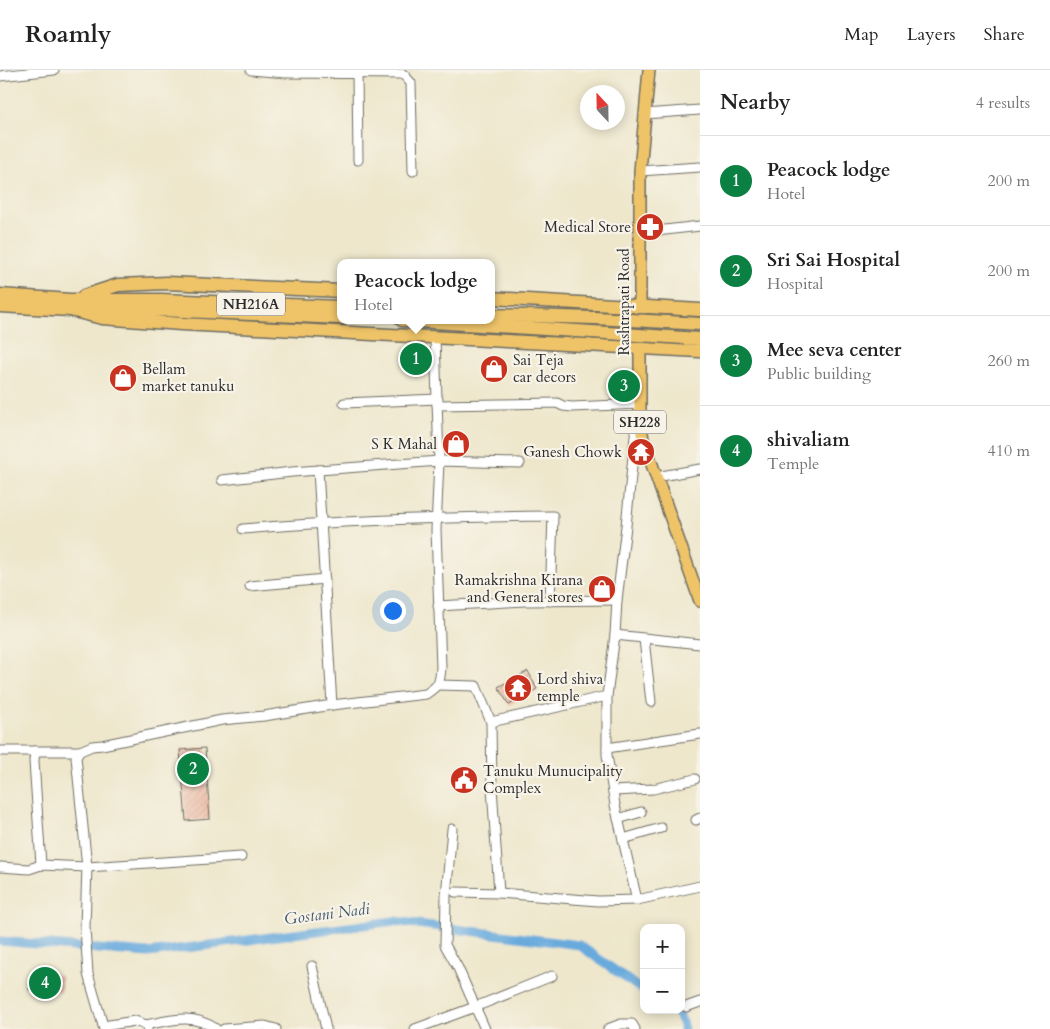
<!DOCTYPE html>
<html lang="en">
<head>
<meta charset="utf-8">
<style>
	body { margin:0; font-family:Cardo,serif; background:#f6f6f6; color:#222 }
	.controls { position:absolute; right:15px; bottom:15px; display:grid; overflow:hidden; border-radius:10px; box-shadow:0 2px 12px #0003 }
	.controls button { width:45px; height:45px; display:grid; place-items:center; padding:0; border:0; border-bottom:1px solid #e0e0e0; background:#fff; color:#222; font:25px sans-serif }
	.compass { position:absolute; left:580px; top:15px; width:45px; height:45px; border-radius:50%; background:#fff; box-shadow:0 2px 12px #0003; rotate:338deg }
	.you { position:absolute; left:392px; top:540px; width:18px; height:18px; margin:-12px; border:4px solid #fff; border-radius:50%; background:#1a73e8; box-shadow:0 0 0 8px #1a73e833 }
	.badge { display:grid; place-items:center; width:32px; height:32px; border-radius:50%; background:#0b8043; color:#fff; font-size:16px; font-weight:700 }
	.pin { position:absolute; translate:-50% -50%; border:2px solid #fff; box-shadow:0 1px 5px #0006 }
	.popup { position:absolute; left:337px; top:189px; width:158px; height:65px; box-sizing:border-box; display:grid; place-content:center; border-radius:10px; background:#fff; filter:drop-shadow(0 1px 4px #0005); font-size:16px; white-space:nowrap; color:#767676 }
	.popup b { font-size:19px; color:#222 }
	.popup::after { content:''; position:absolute; left:50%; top:100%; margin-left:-10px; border:10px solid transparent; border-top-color:#fff }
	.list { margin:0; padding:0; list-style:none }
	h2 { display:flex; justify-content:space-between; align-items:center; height:65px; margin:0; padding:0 20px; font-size:21px }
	h2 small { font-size:16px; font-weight:400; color:#767676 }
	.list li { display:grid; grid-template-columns:32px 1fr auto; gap:15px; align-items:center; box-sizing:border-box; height:90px; padding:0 20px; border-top:1px solid #e0e0e0 }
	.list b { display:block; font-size:19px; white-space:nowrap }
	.list p { margin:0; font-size:16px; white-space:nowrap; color:#767676 }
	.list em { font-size:16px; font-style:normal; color:#767676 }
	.map { position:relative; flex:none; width:700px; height:959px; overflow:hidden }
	header { display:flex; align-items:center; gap:30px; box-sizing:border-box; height:70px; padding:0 25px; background:#fff; border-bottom:1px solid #e0e0e0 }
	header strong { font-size:24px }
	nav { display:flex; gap:28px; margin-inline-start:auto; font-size:18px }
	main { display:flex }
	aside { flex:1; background:#fff }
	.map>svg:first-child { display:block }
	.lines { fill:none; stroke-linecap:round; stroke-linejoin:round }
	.canal { stroke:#69aadd; stroke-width:9 }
	.building { fill:url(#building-hatch) }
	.minor-casing { stroke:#6f6d63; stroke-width:11 }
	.major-casing { stroke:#6f6d63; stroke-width:14 }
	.highway-casing { stroke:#6f6d63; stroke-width:15 }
	.minor { stroke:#fff; stroke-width:9 }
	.major { stroke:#efc469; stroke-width:11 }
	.highway { stroke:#efc469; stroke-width:12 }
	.highway-bridge-casing { stroke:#6f6d63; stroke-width:15; stroke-linecap:butt }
	.highway-bridge { stroke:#efc469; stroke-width:12 }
	.labels { text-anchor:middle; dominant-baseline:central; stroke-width:4.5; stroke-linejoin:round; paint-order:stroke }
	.shield { fill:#f7f3e8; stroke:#686764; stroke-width:1 }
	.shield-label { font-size:14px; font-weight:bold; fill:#2b2b2b }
	.poi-label { font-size:15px; fill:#2b2b2b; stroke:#f7f3e8; text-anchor:end }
	.street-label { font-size:15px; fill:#2b2b2b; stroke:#f7f3e8 }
	.water-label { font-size:16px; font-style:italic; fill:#415769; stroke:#f7f3e8 }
</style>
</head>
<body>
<header>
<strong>Roamly</strong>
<nav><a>Map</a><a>Layers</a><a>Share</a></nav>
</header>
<main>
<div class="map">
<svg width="700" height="959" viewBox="0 0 700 959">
	<defs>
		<pattern id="building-hatch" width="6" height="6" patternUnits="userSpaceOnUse" patternTransform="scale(1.25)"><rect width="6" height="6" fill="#ecb29c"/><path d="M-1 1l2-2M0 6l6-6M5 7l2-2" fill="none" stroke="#cb9987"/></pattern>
	</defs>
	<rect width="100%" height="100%" fill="#f7f3e8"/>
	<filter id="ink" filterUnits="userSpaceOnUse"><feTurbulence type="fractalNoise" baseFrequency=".02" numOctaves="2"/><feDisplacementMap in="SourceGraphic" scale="10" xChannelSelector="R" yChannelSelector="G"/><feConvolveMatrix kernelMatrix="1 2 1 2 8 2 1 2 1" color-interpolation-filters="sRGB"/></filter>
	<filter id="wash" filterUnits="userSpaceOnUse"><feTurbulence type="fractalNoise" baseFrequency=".0096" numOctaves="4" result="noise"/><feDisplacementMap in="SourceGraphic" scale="20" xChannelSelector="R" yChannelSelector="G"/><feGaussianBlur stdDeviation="1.12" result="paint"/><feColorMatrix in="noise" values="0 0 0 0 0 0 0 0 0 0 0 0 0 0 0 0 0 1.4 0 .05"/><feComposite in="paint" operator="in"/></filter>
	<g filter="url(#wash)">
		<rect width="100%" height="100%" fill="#eee7cc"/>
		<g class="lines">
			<g class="canal">
				<path d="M0 871 148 883 394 851 579 875 644 921"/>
				<path d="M672 940 680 946 684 959"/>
			</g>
		</g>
		<g id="blocks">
			<g class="building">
				<path d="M528 601 537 619 509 635 498 617Z"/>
				<path d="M205 678 210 749 186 751 180 680Z"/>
				<path d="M30 904 61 905V921L29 920Z"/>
			</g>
		</g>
	</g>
	<g filter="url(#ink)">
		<use href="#blocks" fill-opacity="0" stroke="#6f6d63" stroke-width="1"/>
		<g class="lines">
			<defs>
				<g id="minor">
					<path d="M251 0 286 3 403 4 411 13 413 101"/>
					<path d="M357 3 358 90"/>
					<path d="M0 6 54 0"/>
					<path d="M644 44 700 40"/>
					<path d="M640 101 700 97"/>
					<path d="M639 163 700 156"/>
					<path d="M344 333 438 329"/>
					<path d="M437 335 557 333 563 336 572 337 640 334"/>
					<path d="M318 400 332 635"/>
					<path d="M656 407 700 399"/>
					<path d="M222 410 292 402 439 391 520 393"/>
					<path d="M243 459C346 450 449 447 553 446L550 531"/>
					<path d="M250 516 325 509"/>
					<path d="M438 536 525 531 617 530"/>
					<path d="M615 565 700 574"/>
					<path d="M644 569 651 632"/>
					<path d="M438 615 476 616 491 652 492 717 499 823"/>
					<path d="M491 652 607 626"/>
					<path d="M607 678 700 664"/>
					<path d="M0 681H80"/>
					<path d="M35 681 34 691 41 795"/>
					<path d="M613 721 653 719 695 709"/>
					<path d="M618 749 641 742"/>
					<path d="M696 750 700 748"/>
					<path d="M452 759 446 826 445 875 458 898 485 959"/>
					<path d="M623 769 661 758"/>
					<path d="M0 797 29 799 41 795 87 797 241 787"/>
					<path d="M455 822 499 823 598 831 637 830 700 816"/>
					<path d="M637 830 615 735 607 685V626L615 565 617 530 626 456 636 356 640 352"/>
					<path d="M312 896 326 959"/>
					<path d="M686 937 700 932"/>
					<path d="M146 955C172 950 192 943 216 959"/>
					<path d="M103 956 135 951 146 955 147 959"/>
					<path d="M104 959 88 904 85 857 87 797 76 687 80 681 92 676 102 675 222 650 264 646 332 635 426 624C439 615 440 614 441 597L436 460 439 391 435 268"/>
					<path d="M224 959 265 956 276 959"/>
					<path d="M415 959 475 937 552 906"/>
					<path d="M608 959 621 954H632L635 959"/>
				</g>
				<path id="major" d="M649 0 640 101V352L643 369 700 531"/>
				<g id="highway">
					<path d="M0 225 70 230H161L341 237"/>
					<path d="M84 226 118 215 167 213 341 221"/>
					<path d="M491 228 700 240"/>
					<path d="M0 236 70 240H163L341 248"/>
					<path d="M70 240 102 248 181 254 700 281"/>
					<path d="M491 245 595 248"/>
					<path d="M402 250 592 262"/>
					<path d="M685 253 700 254"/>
					<path d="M684 268 700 269"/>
				</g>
			</defs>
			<use href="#minor" class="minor-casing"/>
			<use href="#major" class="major-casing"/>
			<use href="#highway" class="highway-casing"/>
			<use href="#minor" class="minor"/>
			<use href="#major" class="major"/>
			<use href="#highway" class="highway"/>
			<defs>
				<g id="highway-bridge">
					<path d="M595 248 685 253"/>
					<path d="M592 262 684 268"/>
				</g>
			</defs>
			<use href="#highway-bridge" class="highway-bridge-casing"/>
			<use href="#highway-bridge" class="highway-bridge"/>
		</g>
	</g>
	<defs>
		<symbol id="pharmacy-disc" viewBox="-11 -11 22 22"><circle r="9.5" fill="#c8321e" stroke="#f7f3e8"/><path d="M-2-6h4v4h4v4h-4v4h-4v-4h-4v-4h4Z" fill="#fff"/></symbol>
		<symbol id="shop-disc" viewBox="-11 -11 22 22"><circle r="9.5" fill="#c8321e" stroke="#f7f3e8"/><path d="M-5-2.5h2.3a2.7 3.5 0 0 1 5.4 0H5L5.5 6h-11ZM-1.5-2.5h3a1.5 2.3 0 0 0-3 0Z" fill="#fff"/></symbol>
		<symbol id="temple-disc" viewBox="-11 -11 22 22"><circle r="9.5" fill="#c8321e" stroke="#f7f3e8"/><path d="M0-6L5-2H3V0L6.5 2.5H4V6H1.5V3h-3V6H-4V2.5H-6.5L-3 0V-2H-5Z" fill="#fff"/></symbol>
		<symbol id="civic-disc" viewBox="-11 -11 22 22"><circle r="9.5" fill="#c8321e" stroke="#f7f3e8"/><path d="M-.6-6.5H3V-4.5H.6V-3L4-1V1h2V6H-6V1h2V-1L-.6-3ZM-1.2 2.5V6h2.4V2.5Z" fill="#fff"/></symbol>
	</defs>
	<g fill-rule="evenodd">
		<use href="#pharmacy-disc" x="634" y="141" width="32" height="32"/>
		<use href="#shop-disc" x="478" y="283" width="32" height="32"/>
		<use href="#shop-disc" x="107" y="292" width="32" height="32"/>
		<use href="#shop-disc" x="440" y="358" width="32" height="32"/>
		<use href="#temple-disc" x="625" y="366" width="32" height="32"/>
		<use href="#shop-disc" x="586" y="503" width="32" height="32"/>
		<use href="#temple-disc" x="502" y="602" width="32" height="32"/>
		<use href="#civic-disc" x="448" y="694" width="32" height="32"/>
	</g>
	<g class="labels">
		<g class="shield">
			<rect x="217" y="222.5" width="68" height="23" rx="4"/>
			<rect x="614" y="340.5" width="52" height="23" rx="4"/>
		</g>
		<g class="shield-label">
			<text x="251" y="234">NH216A</text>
			<text x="640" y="352">SH228</text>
		</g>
		<g class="poi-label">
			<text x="631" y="157">Medical Store</text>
			<text x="513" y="290" text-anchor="start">Sai Teja<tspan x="513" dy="17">car decors</tspan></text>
			<text x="142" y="299" text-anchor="start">Bellam<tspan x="142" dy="17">market tanuku</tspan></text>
			<text x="437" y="374">S K Mahal</text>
			<text x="622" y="382">Ganesh Chowk</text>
			<text x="583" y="510">Ramakrishna Kirana<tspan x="583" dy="17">and General stores</tspan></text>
			<text x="537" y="609" text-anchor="start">Lord shiva<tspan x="537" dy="17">temple</tspan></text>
			<text x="483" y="701" text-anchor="start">Tanuku Munucipality<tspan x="483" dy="17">Complex</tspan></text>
		</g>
		<g class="street-label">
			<text transform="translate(624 232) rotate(-90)">Rashtrapati Road</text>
		</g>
		<g class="water-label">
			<text transform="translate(327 844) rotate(-7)">Gostani Nadi</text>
		</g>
	</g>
</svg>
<div class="controls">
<button>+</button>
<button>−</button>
</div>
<svg class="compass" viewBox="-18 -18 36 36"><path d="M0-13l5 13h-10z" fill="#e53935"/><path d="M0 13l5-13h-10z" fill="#767676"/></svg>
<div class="you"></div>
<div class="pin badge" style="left:416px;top:289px">1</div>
<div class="popup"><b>Peacock lodge</b>Hotel</div>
<div class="pin badge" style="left:193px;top:699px">2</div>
<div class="pin badge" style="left:624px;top:316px">3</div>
<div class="pin badge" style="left:45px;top:913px">4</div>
</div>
<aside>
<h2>Nearby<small>4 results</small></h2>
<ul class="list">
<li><span class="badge">1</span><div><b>Peacock lodge</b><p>Hotel</p></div><em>200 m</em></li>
<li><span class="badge">2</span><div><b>Sri Sai Hospital</b><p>Hospital</p></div><em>200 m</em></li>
<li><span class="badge">3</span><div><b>Mee seva center</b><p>Public building</p></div><em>260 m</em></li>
<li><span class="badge">4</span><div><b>shivaliam</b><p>Temple</p></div><em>410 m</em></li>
</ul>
</aside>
</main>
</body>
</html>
